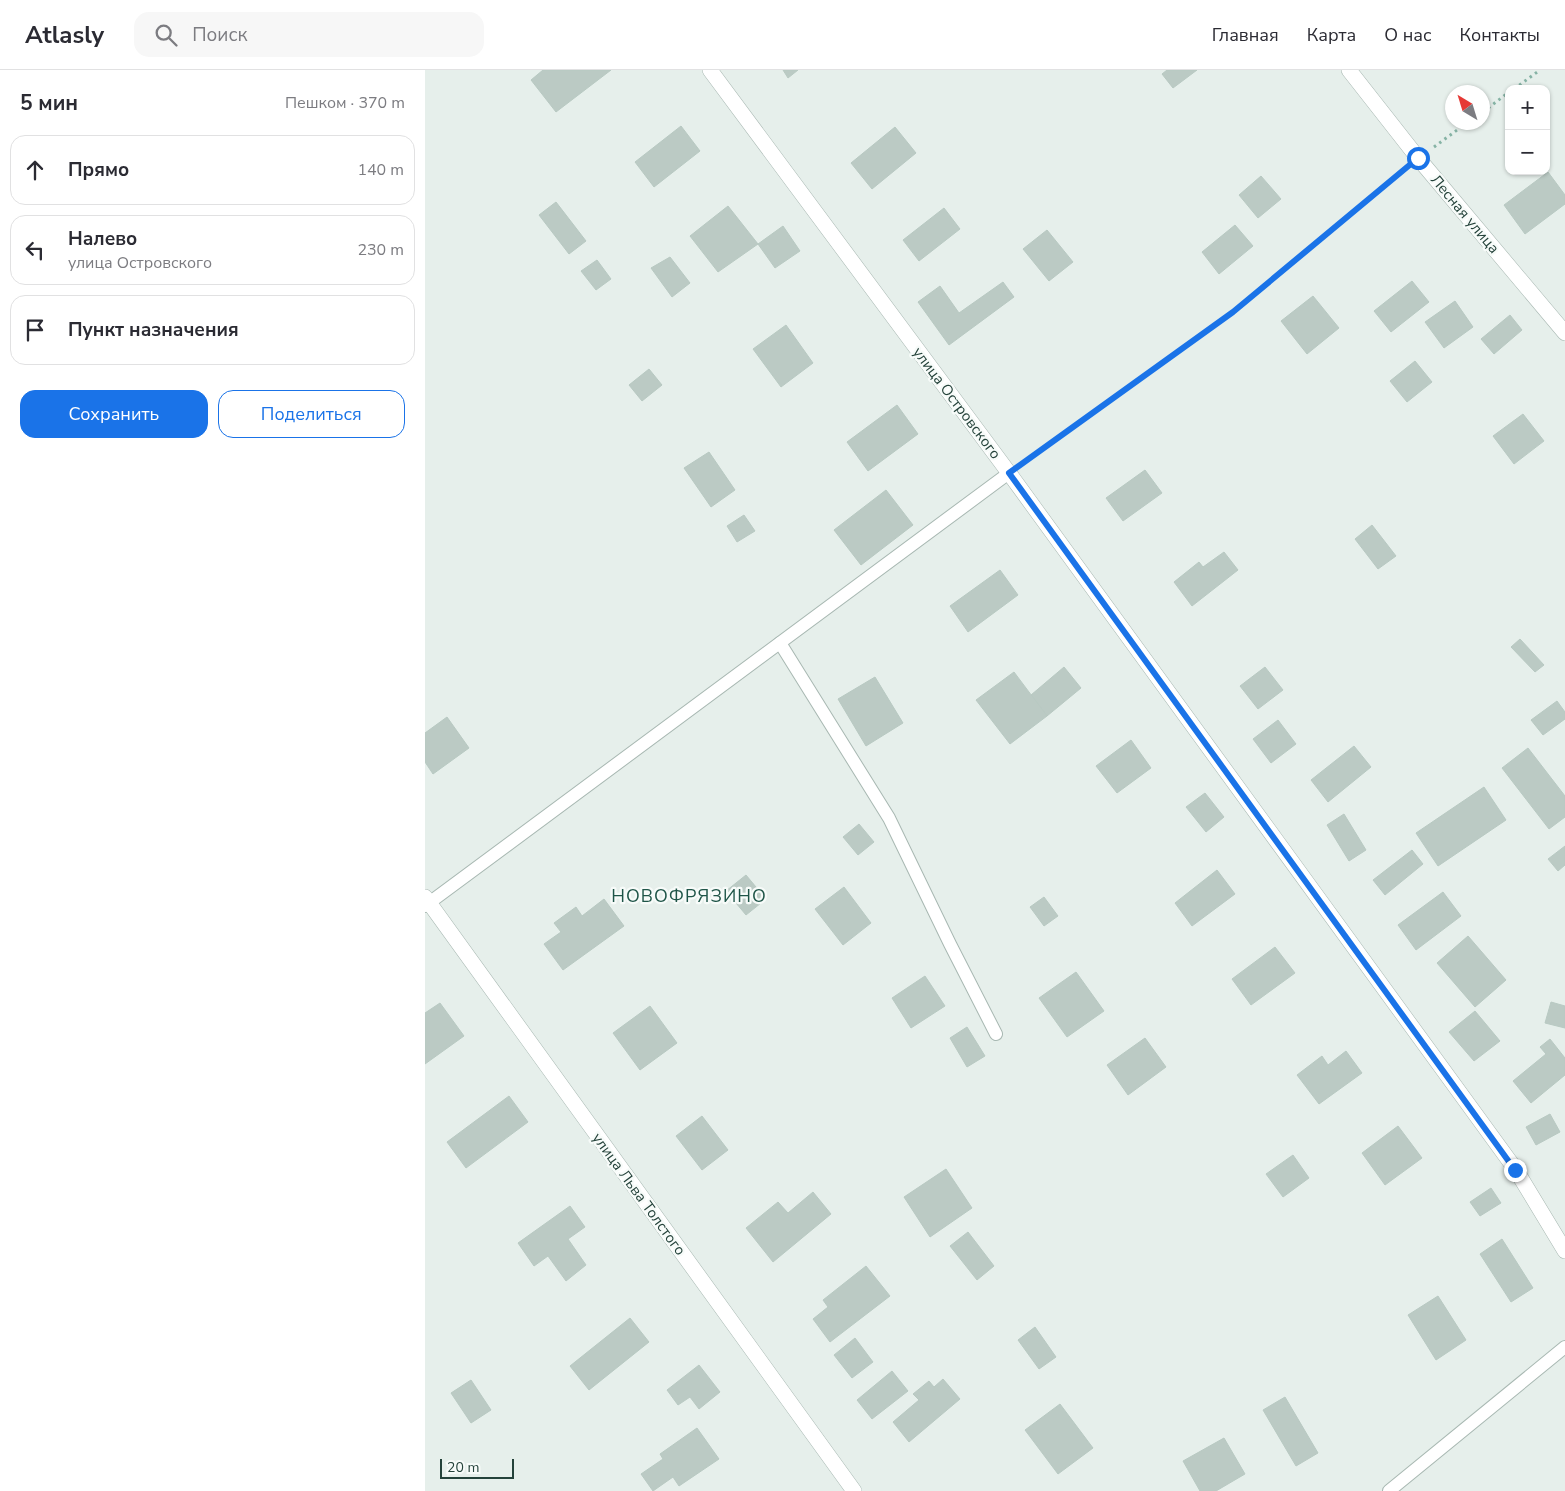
<!DOCTYPE html>
<html lang="ru">
<head>
<meta charset="utf-8">
<style>
	body { margin:0; font-family:"Nunito Sans",sans-serif; background:#f7f7f7; color:#2b2b33 }
	.controls { position:absolute; right:15px; top:15px; display:grid; overflow:hidden; border-radius:10px; box-shadow:0 1px 4px #0004 }
	.controls button { width:45px; height:45px; display:grid; place-items:center; padding:0; border:0; border-bottom:1px solid #e1e1e2; background:#fff; color:#2b2b33; font:25px sans-serif }
	.compass { position:absolute; left:1020px; top:15px; width:45px; height:45px; border-radius:50%; background:#fff; box-shadow:0 1px 4px #0004; rotate:322deg }
	.scale { position:absolute; left:15px; bottom:12px; width:74px; box-sizing:border-box; padding-left:5px; border:2px solid #24423a; border-top:0; font-size:14px; line-height:18px; white-space:nowrap; color:#24423a; -webkit-text-stroke:4px #f7fbf9; paint-order:stroke }
	.stop { position:absolute; width:15px; height:15px; margin:-11px; border:4px solid #1a73e8; border-radius:50%; background:#fff }
	.stop.end { background:#1a73e8; border-color:#fff; box-shadow:0 1px 5px #0008 }
	.list { margin:0; padding:0; list-style:none }
	h2 { display:flex; justify-content:space-between; align-items:center; height:65px; margin:0; padding:0 20px; font-size:21px }
	h2 small { font-size:16px; font-weight:400; color:#7c7c81 }
	.list li { display:grid; grid-template-columns:32px 1fr auto; gap:15px; align-items:center; box-sizing:border-box; height:70px; margin:0 10px 10px; padding:0 10px; border:1px solid #e1e1e2; border-radius:15px }
	.list b { display:block; font-size:19px; white-space:nowrap }
	.list p { margin:0; font-size:16px; white-space:nowrap; color:#7c7c81 }
	.list em { font-size:16px; font-style:normal; color:#7c7c81 }
	.actions { display:flex; gap:10px; padding:15px 20px }
	.actions a { flex:1; padding:11px 0; border:1px solid #1a73e8; border-radius:15px; text-align:center; font-size:18px; color:#1a73e8 }
	.actions .main { background:#1a73e8; color:#fff }
	.icon { flex:none; width:28px; height:28px; fill:none; stroke:currentColor; stroke-width:2; stroke-linecap:round; stroke-linejoin:round }
	.map { position:relative; flex:none; width:1140px; height:1421px; overflow:hidden }
	header { display:flex; align-items:center; gap:30px; box-sizing:border-box; height:70px; padding:0 25px; background:#fff; border-bottom:1px solid #e1e1e2 }
	header strong { font-size:24px }
	nav { display:flex; gap:28px; margin-inline-start:auto; font-size:18px }
	.search { width:350px; height:45px; background:#f7f7f7; display:flex; align-items:center; gap:12px; box-sizing:border-box; padding:0 18px; border-radius:15px; color:#7c7c81; font-size:19px }
	main { display:flex }
	aside { flex:1; background:#fff }
	.map>svg:first-child { display:block }
	.building { fill:#bbcac4; stroke:#b8c9c2 }
	.lines { fill:none; stroke-linecap:round; stroke-linejoin:round }
	.service-casing { stroke:#a8b8b2; stroke-width:14 }
	.minor-casing { stroke:#a8b8b2; stroke-width:16 }
	.path { stroke:#86b3a5; stroke-width:3; stroke-dasharray:2.5 4; stroke-linecap:butt }
	.service { stroke:#fff; stroke-width:12 }
	.minor { stroke:#fff; stroke-width:15 }
	.route { stroke:#1a73e8; stroke-width:6 }
	.labels { text-anchor:middle; dominant-baseline:central; stroke-width:4.5; stroke-linejoin:round; paint-order:stroke }
	.street-label { font-size:15px; fill:#24423a; stroke:#f7fbf9 }
	.quarter-label { font-size:18px; letter-spacing:1px; fill:#1f5548; stroke:#f7fbf9 }
</style>
</head>
<body>
<header>
<strong>Atlasly</strong>
<div class="search"><svg class="icon" aria-label="search" viewBox="0 0 24 24"><circle cx="10" cy="10" r="6"/><path d="M15 15l6 6"/></svg>Поиск</div>
<nav><a>Главная</a><a>Карта</a><a>О нас</a><a>Контакты</a></nav>
</header>
<main>
<aside>
<h2>5 мин<small>Пешком · 370 m</small></h2>
<ul class="list">
<li><svg class="icon" aria-label="ahead" viewBox="0 0 24 24"><path d="M12 20V5M6 11l6-6 6 6"/></svg><div><b>Прямо</b></div><em>140 m</em></li>
<li><svg class="icon" aria-label="left" viewBox="0 0 24 24"><path d="M17 20v-9H6M10 6l-5 5 5 5"/></svg><div><b>Налево</b><p>улица Островского</p></div><em>230 m</em></li>
<li><svg class="icon" aria-label="arrive" viewBox="0 0 24 24"><path d="M6 21V4h12l-3 4 3 4H6"/></svg><div><b>Пункт назначения</b></div></li>
</ul>
<div class="actions"><a class="main">Сохранить</a><a>Поделиться</a></div>
</aside>
<div class="map">
<svg width="1140" height="1421" viewBox="0 0 1140 1421">
	<rect width="100%" height="100%" fill="#e6efeb"/>
	<g class="building">
		<path d="M118 0H186L131 42 106 10Z"/>
		<path d="M358 0H373L363 8Z"/>
		<path d="M742 0H772L748 18 737 4Z"/>
		<path d="M256 56 275 81 229 117 210 92Z"/>
		<path d="M470 57 491 83 447 119 426 93Z"/>
		<path d="M1123 102 1140 125V134L1100 164 1079 135Z"/>
		<path d="M836 106 856 129 833 148 814 125Z"/>
		<path d="M131 132 161 171 144 184 114 145Z"/>
		<path d="M303 136 333 174 293 202 265 166Z"/>
		<path d="M519 138 535 159 494 191 478 170Z"/>
		<path d="M810 155 828 176 794 204 777 182Z"/>
		<path d="M358 156 375 181 350 198 333 174Z"/>
		<path d="M622 160 648 192 624 211 598 179Z"/>
		<path d="M245 187 265 213 247 227 226 198Z"/>
		<path d="M172 190 186 209 171 220 156 201Z"/>
		<path d="M987 211 1004 232 966 262 949 241Z"/>
		<path d="M578 212 589 227 524 275 493 232 515 216 534 243Z"/>
		<path d="M888 226 914 258 882 284 856 251Z"/>
		<path d="M1030 231 1048 257 1019 278 1000 252Z"/>
		<path d="M1085 245 1097 260 1069 284 1056 269Z"/>
		<path d="M361 255 388 293 356 317 328 279Z"/>
		<path d="M990 291 1007 312 982 332 965 311Z"/>
		<path d="M224 299 237 315 217 331 204 315Z"/>
		<path d="M472 335 493 364 443 401 422 372Z"/>
		<path d="M1098 344 1119 371 1089 394 1068 366Z"/>
		<path d="M284 382 310 420 286 437 259 398Z"/>
		<path d="M720 400 737 423 698 451 681 428Z"/>
		<path d="M461 420 488 455 436 495 409 460Z"/>
		<path d="M319 445 330 461 312 472 302 456Z"/>
		<path d="M947 455 971 486 953 499 930 469Z"/>
		<path d="M799 482 813 500 767 536 749 512 774 492 778 497Z"/>
		<path d="M575 500 593 525 543 562 525 536Z"/>
		<path d="M1095 569 1119 595 1110 602 1086 577Z"/>
		<path d="M639 597 656 618 622 646 606 625Z"/>
		<path d="M840 597 858 620 833 639 815 616Z"/>
		<path d="M589 602 622 646 585 674 551 630Z"/>
		<path d="M450 607 478 653 441 676 413 629Z"/>
		<path d="M1132 631 1140 642V649L1118 665 1106 650Z"/>
		<path d="M22 647 44 678 8 704 0 692V663Z"/>
		<path d="M853 650 871 674 846 693 828 669Z"/>
		<path d="M706 670 726 698 692 723 671 696Z"/>
		<path d="M929 676 946 697 903 732 886 710Z"/>
		<path d="M1103 678 1140 726V747L1124 759 1077 698Z"/>
		<path d="M1059 717 1081 750 1013 796 991 763Z"/>
		<path d="M780 723 799 747 781 762 761 737Z"/>
		<path d="M919 744 941 780 924 791 902 755Z"/>
		<path d="M434 754 449 772 433 785 418 767Z"/>
		<path d="M1140 776V795L1133 801 1123 789Z"/>
		<path d="M987 780 998 794 960 825 948 810Z"/>
		<path d="M792 800 810 824 767 856 750 833Z"/>
		<path d="M321 805 341 829 321 845 301 821Z"/>
		<path d="M419 817 446 853 418 875 390 839Z"/>
		<path d="M1018 822 1036 846 991 880 973 855Z"/>
		<path d="M619 827 633 846 619 856 605 837Z"/>
		<path d="M179 829 199 856 138 900 119 874 136 862 129 853 151 837 157 846Z"/>
		<path d="M1043 866 1081 910 1050 937 1012 893Z"/>
		<path d="M850 877 870 903 826 935 807 909Z"/>
		<path d="M651 902 679 941 642 967 614 928Z"/>
		<path d="M500 906 520 936 486 958 467 928Z"/>
		<path d="M1126 932 1140 936V958L1120 953Z"/>
		<path d="M15 933 39 966 0 994V943Z"/>
		<path d="M225 936 252 973 215 1000 188 963Z"/>
		<path d="M1050 941 1075 971 1049 991 1024 962Z"/>
		<path d="M542 957 560 986 542 997 525 968Z"/>
		<path d="M720 968 741 997 703 1025 682 995Z"/>
		<path d="M1125 969 1140 988V1005L1106 1033 1088 1011 1121 984 1115 977Z"/>
		<path d="M921 981 937 1003 894 1034 872 1005 897 986 903 995Z"/>
		<path d="M84 1026 103 1052 41 1098 22 1072Z"/>
		<path d="M1125 1044 1135 1062 1111 1075 1101 1057Z"/>
		<path d="M277 1046 303 1080 277 1100 251 1066Z"/>
		<path d="M973 1056 997 1088 960 1115 937 1083Z"/>
		<path d="M868 1085 884 1108 858 1127 841 1104Z"/>
		<path d="M521 1099 547 1138 505 1167 479 1127Z"/>
		<path d="M1066 1118 1076 1133 1055 1146 1045 1132Z"/>
		<path d="M388 1122 406 1144 348 1192 321 1158 353 1132 363 1143Z"/>
		<path d="M145 1136 160 1157 143 1169 161 1195 141 1211 123 1186 109 1196 93 1173Z"/>
		<path d="M543 1162 569 1196 552 1210 525 1176Z"/>
		<path d="M1077 1169 1108 1218 1086 1232 1055 1184Z"/>
		<path d="M441 1196 465 1226 405 1272 388 1249 403 1237 398 1230Z"/>
		<path d="M1013 1226 1041 1270 1011 1290 983 1245Z"/>
		<path d="M205 1248 224 1272 164 1320 145 1296Z"/>
		<path d="M610 1257 631 1287 614 1299 593 1270Z"/>
		<path d="M430 1268 448 1292 427 1308 409 1285Z"/>
		<path d="M274 1295 295 1322 274 1339 265 1327 253 1335 242 1320Z"/>
		<path d="M467 1301 483 1321 447 1349 432 1330Z"/>
		<path d="M518 1309 535 1329 484 1372 468 1352 494 1330 488 1324 504 1311 509 1317Z"/>
		<path d="M46 1310 66 1340 46 1353 26 1323Z"/>
		<path d="M860 1327 893 1383 871 1396 838 1340Z"/>
		<path d="M635 1334 668 1378 633 1404 600 1360Z"/>
		<path d="M272 1358 294 1389 254 1416 248 1407 228 1421 216 1404 238 1389 235 1384Z"/>
		<path d="M799 1368 820 1404 791 1421H775L758 1391Z"/>
	</g>
	<g class="lines">
		<defs>
			<g id="service">
				<path d="M355 573 464 748 525 874 571 964"/>
				<path d="M0 836 584 403"/>
				<path d="M964 1421 1140 1277"/>
			</g>
			<g id="minor">
				<path d="M285 0 584 403 1091 1100 1140 1181"/>
				<path d="M924 0 993 88 1140 263"/>
				<path d="M0 827 429 1421"/>
			</g>
		</defs>
		<use href="#service" class="service-casing"/>
		<use href="#minor" class="minor-casing"/>
		<g class="path">
			<path d="M1089 19 1115 0"/>
			<path d="M1058 42 1084 22"/>
			<path d="M1009 77 1043 52"/>
			<path d="M599 393 808 243 978 101"/>
		</g>
		<use href="#service" class="service"/>
		<use href="#minor" class="minor"/>
	</g>
	<g class="lines">
		<path class="route" d="M993 88 808 242 584 403 1090 1100"/>
	</g>
	<g class="labels">
		<g class="street-label">
			<text transform="translate(1040 144) rotate(50)">Лесная улица</text>
			<text transform="translate(532 333) rotate(53)">улица Островского</text>
			<text transform="translate(214 1124) rotate(54)">улица Льва Толстого</text>
		</g>
		<g class="quarter-label">
			<text x="264" y="826">НОВОФРЯЗИНО</text>
		</g>
	</g>
</svg>
<div class="controls">
<button>+</button>
<button>−</button>
</div>
<svg class="compass" viewBox="-18 -18 36 36"><path d="M0-13l5 13h-10z" fill="#e53935"/><path d="M0 13l5-13h-10z" fill="#7c7c81"/></svg>
<div class="scale">20 m</div>
<div class="stop" style="left:993px;top:88px"></div>
<div class="stop end" style="left:1090px;top:1100px"></div>
</div>
</main>
</body>
</html>
